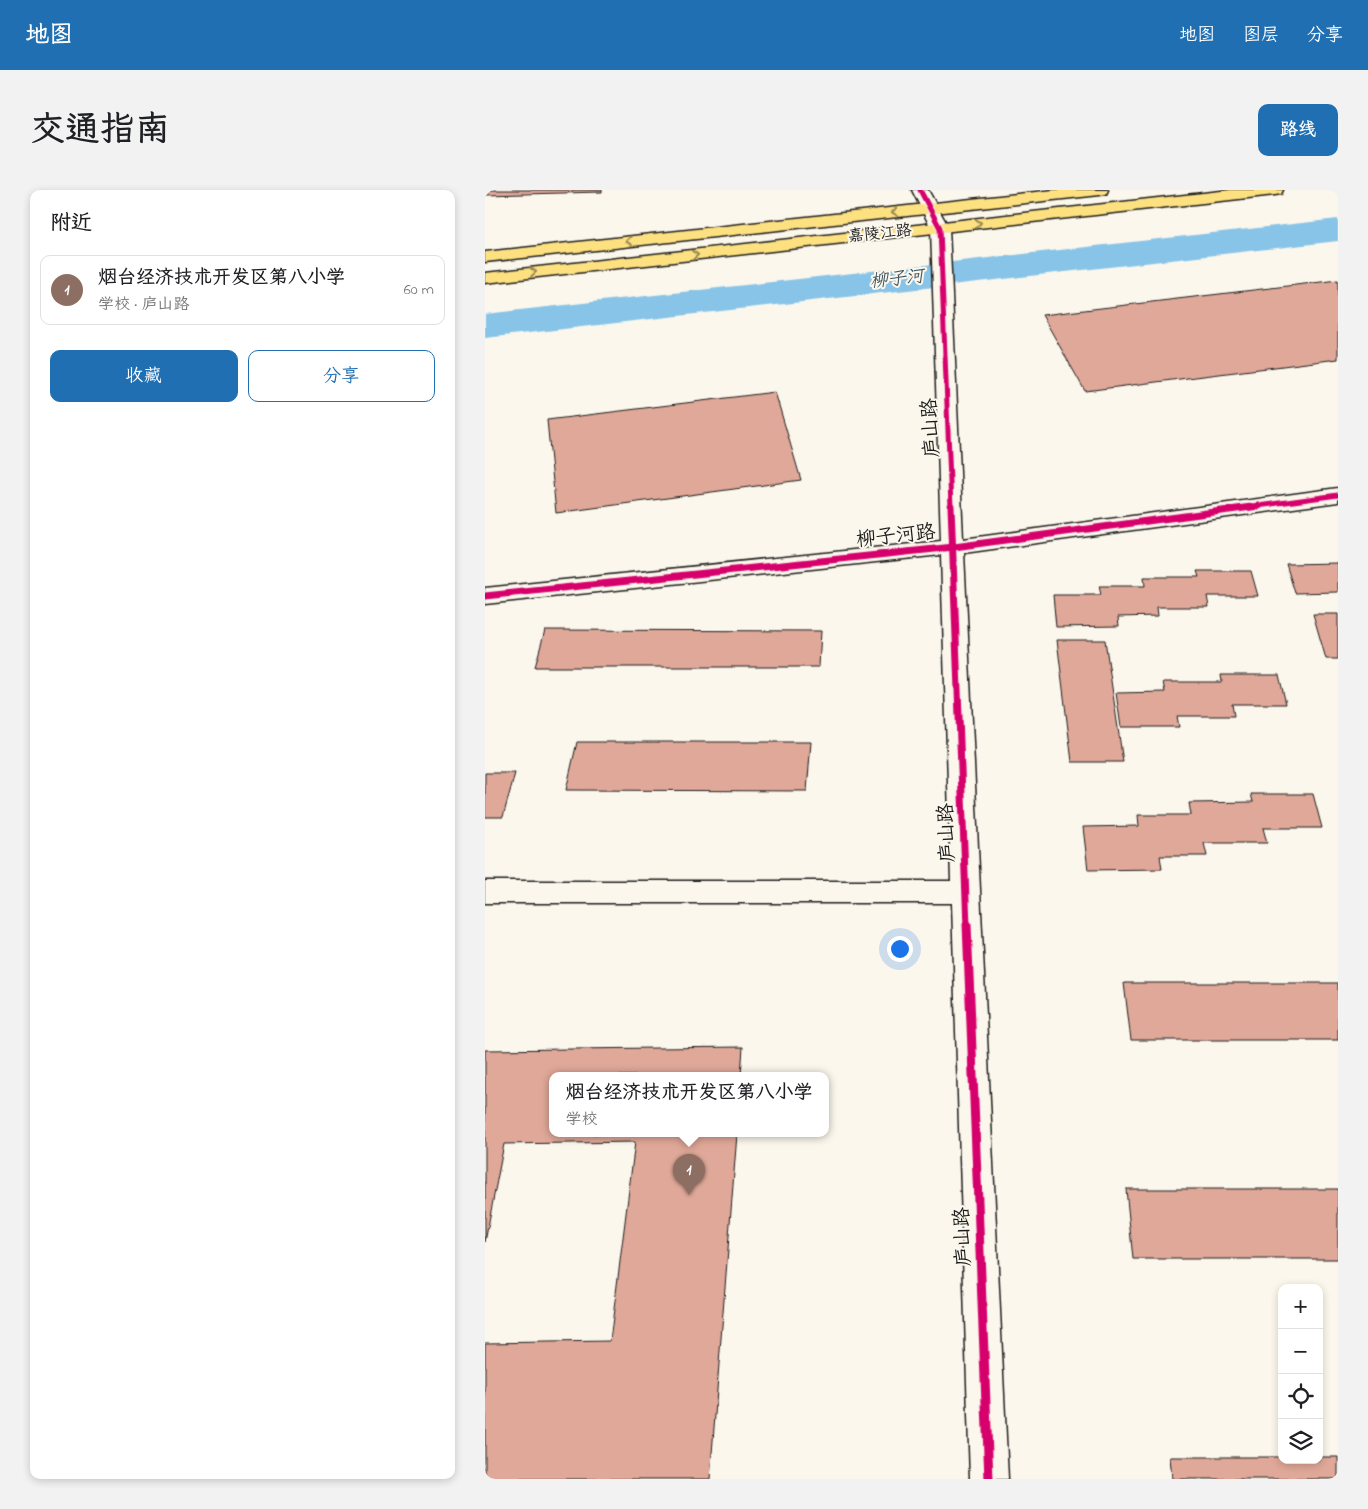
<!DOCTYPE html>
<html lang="zh">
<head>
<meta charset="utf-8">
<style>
	body { margin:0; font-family:"Indie Flower","LXGW WenKai TC",sans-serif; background:#f2f2f2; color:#202124 }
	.controls { position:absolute; right:15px; bottom:15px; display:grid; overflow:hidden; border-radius:10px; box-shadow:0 2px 8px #0003 }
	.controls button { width:45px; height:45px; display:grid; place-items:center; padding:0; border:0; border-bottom:1px solid #e0e0e0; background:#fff; color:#202124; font:25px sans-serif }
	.you { position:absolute; left:414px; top:758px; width:18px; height:18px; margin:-12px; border:4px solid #fff; border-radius:50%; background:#1a73e8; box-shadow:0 0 0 8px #1a73e833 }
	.badge { display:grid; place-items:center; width:32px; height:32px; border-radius:50%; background:#1f6fb2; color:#fff; font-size:16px; font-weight:700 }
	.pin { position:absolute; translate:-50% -41px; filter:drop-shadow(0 1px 2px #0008) }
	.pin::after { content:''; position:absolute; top:26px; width:18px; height:15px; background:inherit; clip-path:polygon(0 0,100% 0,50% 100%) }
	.popup { position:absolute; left:64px; top:882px; width:280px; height:65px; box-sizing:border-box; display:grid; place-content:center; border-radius:10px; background:#fff; filter:drop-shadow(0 1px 4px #0005); font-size:16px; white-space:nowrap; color:#757577 }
	.popup b { font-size:19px; color:#202124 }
	.popup::after { content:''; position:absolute; left:50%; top:100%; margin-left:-10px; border:10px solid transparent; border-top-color:#fff }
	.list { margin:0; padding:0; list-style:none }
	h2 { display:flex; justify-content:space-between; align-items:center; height:65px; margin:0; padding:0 20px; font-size:21px }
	h2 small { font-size:16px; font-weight:400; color:#757577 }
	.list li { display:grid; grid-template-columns:32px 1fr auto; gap:15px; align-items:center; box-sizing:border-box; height:70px; margin:0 10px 10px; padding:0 10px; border:1px solid #e0e0e0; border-radius:10px }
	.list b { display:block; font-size:19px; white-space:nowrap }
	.list p { margin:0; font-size:16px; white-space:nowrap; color:#757577 }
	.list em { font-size:16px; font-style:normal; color:#757577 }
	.actions { display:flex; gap:10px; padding:15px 20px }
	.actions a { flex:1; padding:11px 0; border:1px solid #1f6fb2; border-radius:10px; text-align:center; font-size:18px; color:#1f6fb2 }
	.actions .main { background:#1f6fb2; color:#fff }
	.icon { flex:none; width:28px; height:28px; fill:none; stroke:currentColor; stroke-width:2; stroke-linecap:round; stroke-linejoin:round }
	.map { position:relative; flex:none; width:853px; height:1289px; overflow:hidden; border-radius:10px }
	header { display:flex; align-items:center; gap:30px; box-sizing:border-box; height:70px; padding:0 25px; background:#1f6fb2; color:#fff }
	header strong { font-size:24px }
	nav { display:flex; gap:28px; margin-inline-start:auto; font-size:18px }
	.intro { display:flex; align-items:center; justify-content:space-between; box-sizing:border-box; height:120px; padding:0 30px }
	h1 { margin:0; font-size:35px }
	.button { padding:12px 22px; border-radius:10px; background:#1f6fb2; color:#fff; font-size:18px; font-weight:700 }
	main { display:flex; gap:30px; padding:0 30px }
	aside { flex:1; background:#fff; border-radius:10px; box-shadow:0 2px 8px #0003 }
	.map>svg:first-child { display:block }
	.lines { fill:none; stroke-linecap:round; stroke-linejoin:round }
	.river { fill:#88c4e8; fill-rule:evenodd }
	.building { fill:#e0a899; stroke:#1c1c1c }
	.minor-casing { stroke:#1c1c1c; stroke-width:3 }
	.major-casing { stroke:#1c1c1c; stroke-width:3 }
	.minor { fill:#fbf7ec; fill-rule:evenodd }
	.major { fill:#fde080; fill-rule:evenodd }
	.cycleway-far2-casing { stroke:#fbf7ec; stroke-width:7 }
	.cycleway-far1-casing { stroke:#fbf7ec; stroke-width:10 }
	.cycleway-casing { stroke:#fbf7ec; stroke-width:12 }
	.cycleway-far2 { stroke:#d6006c; stroke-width:5 }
	.cycleway-far1 { stroke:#d6006c; stroke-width:7 }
	.cycleway { stroke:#d6006c; stroke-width:9 }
	.oneway { stroke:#988853 }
	.labels { text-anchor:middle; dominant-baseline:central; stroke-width:4; stroke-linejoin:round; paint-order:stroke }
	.far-street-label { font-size:16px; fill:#1c1c1c; stroke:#fbf7ec }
	.far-water-label { font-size:18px; font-style:italic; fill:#425763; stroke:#fbf7ec }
	.street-label { font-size:20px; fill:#1c1c1c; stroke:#fbf7ec }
</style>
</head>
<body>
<header>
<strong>地图</strong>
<nav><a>地图</a><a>图层</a><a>分享</a></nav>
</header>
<div class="intro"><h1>交通指南</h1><a class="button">路线</a></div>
<main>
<aside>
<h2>附近<small></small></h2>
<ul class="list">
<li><span class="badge" style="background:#8d6e63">1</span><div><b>烟台经济技术开发区第八小学</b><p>学校 · 庐山路</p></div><em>60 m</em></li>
</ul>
<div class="actions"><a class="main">收藏</a><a>分享</a></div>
</aside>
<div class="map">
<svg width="853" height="1289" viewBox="0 0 853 1289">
	<rect width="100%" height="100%" fill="#fbf7ec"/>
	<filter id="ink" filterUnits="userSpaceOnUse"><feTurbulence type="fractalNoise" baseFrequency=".02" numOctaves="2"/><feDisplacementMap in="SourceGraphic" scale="10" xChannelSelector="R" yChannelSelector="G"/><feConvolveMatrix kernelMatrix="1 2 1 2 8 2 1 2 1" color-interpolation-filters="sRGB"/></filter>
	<g filter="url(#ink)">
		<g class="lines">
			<path class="river" d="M853 29V51L0 148V124Z"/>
		</g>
		<g class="building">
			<path d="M0 0H117V2L0 5Z"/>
			<path d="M853 90V169L600 201 557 125Z"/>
			<path d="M290 202 316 290 71 323 62 230Z"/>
			<path d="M853 373V402L810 403 801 374Z"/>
			<path d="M712 381H766L773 406H722L724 417H672L673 426 633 427 634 436 571 437 568 405H616L614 396H660L659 387H714Z"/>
			<path d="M828 424H853V469H841Z"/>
			<path d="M60 440 336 441 334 477H50Z"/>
			<path d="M572 450H620L638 572H587Z"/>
			<path d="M736 485H794L801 514H747L749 526H692L694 537H636L631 503 680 502 678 492H737Z"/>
			<path d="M92 552H326L322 601 81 600Z"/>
			<path d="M0 583H30L18 627H0Z"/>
			<path d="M766 604H828L837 638H778L782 653H719L722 666H675L677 679 603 680 598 637 654 636 653 625H706L704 613 768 612Z"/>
			<path d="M639 793H853V850H646Z"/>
			<path d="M258 857 256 886H68V944H252L225 1289H0V1153L125 1151 150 952 19 954 0 1052V860Z"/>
			<path d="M641 999H853V1069H648Z"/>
			<path d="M685 1267H797V1270H834V1267H853V1289H687Z"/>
		</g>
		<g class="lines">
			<defs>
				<path id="minor" d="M427 0H443L464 38 478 349 853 298V312L479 363 523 1289H485L467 713H0V691H466L456 365 0 414V398L456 351 446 38Z"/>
				<g id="major">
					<path d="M569 0H623L621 4 615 5 0 72V62Z"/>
					<path d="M745 0H798L796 4 790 5 0 93V83Z"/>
				</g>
			</defs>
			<use href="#minor" class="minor-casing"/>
			<use href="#major" class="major-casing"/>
			<use href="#minor" class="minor"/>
			<use href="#major" class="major"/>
			<defs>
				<g id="cycleway-far2">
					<path d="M435 0 455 38 466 317"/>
					<path d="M765 317 853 305"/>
				</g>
				<g id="cycleway-far1">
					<path d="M466 316 482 736"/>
					<path d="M0 406 469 357 774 316"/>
				</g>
				<path id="cycleway" d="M482 734 504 1289"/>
			</defs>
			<use href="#cycleway-far2" class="cycleway-far2-casing"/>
			<use href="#cycleway-far1" class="cycleway-far1-casing"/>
			<use href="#cycleway" class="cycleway-casing"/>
			<use href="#cycleway-far2" class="cycleway-far2"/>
			<use href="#cycleway-far1" class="cycleway-far1"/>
			<use href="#cycleway" class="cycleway"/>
		</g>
		<defs><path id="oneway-chevron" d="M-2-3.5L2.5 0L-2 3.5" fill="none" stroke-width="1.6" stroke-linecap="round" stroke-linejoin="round" transform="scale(1.25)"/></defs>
		<g class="oneway">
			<use href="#oneway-chevron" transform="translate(410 22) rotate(174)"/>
			<use href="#oneway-chevron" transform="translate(493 33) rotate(-6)"/>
			<use href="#oneway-chevron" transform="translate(144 51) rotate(174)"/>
			<use href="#oneway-chevron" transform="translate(210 65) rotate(-6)"/>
			<use href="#oneway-chevron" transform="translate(48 82) rotate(-6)"/>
		</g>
	</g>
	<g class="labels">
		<g class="far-street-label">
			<text transform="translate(395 44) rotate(-6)">嘉陵江路</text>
		</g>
		<g class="far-water-label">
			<text transform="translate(412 90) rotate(-6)">柳子河</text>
		</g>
		<g class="street-label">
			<text transform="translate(447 238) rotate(-93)">庐山路</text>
			<text transform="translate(411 347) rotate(-6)">柳子河路</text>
			<text transform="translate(463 643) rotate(-92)">庐山路</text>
			<text transform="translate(479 1047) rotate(-92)">庐山路</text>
		</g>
	</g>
</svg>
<div class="controls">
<button>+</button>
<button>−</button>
<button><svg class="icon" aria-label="locate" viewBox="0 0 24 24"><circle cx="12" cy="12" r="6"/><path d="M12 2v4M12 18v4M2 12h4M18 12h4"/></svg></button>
<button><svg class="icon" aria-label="layers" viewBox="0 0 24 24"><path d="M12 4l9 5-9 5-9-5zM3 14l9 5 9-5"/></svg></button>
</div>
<div class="you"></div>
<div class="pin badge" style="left:204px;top:1005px;background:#8d6e63">1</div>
<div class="popup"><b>烟台经济技术开发区第八小学</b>学校</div>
</div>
</main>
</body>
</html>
